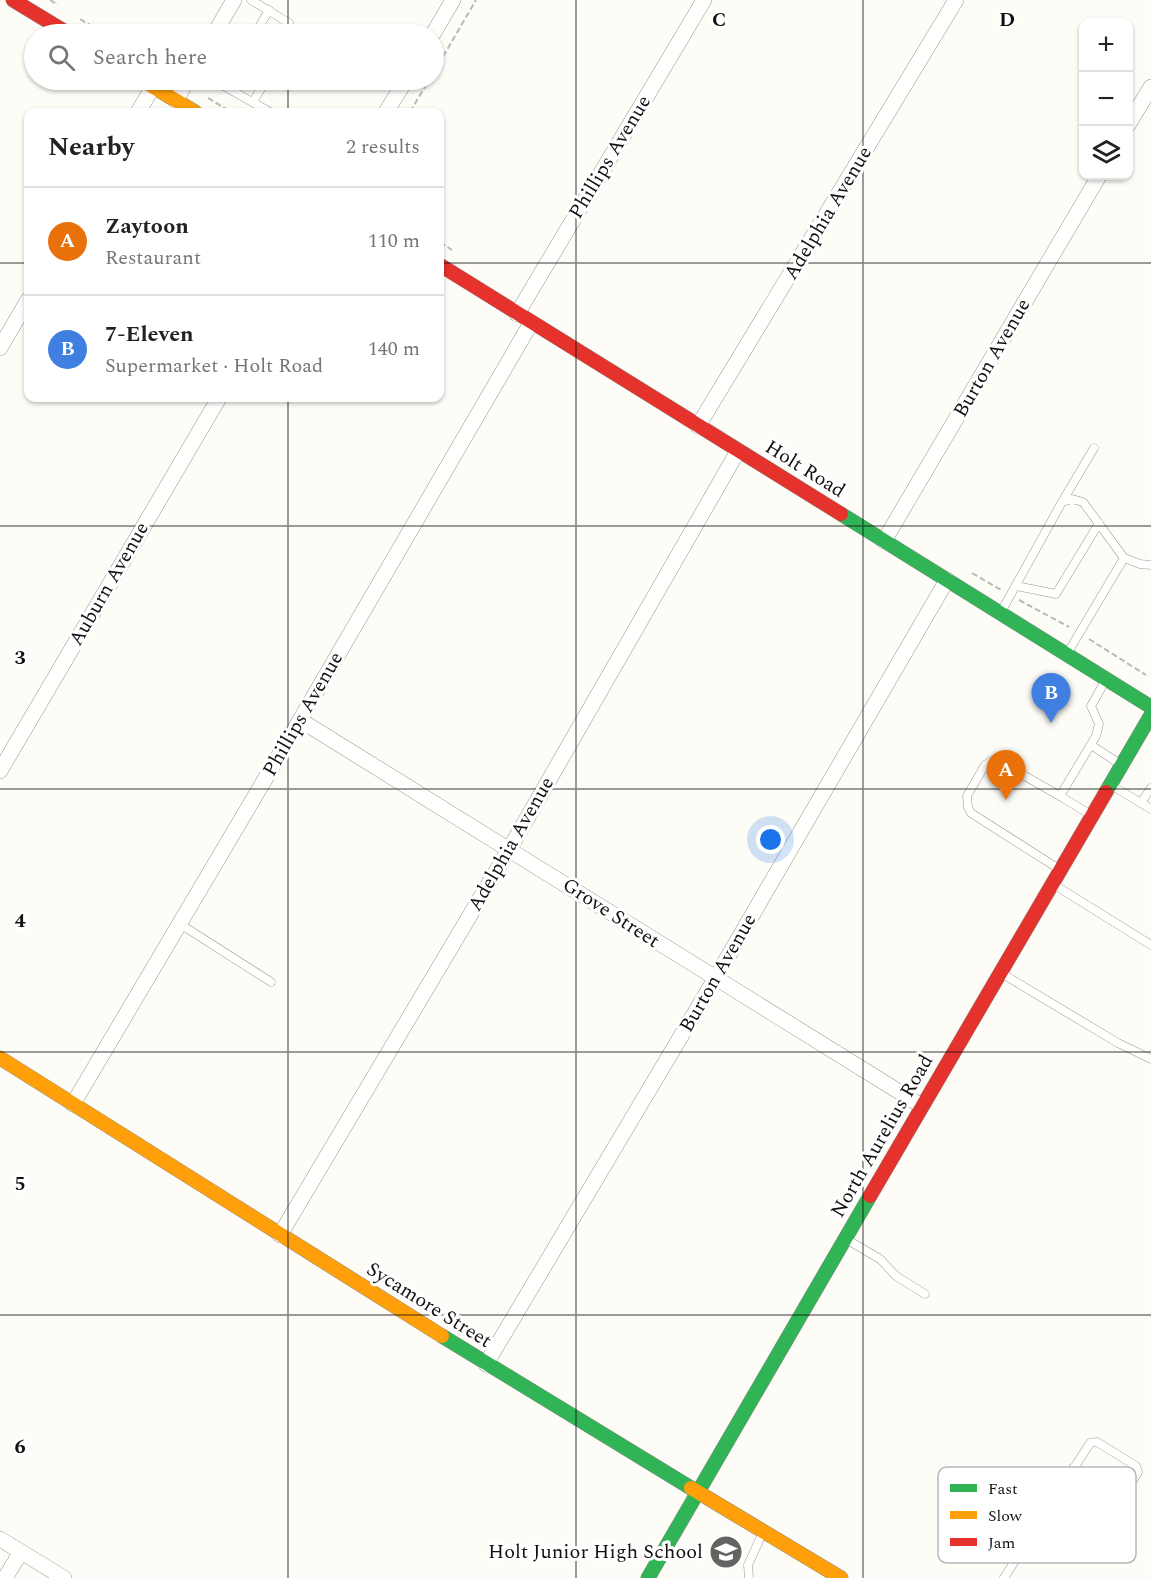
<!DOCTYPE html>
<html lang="en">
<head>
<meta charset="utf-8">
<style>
	body { margin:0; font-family:Spectral,serif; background:#f2f2f2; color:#222 }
	.controls { position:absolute; right:18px; top:18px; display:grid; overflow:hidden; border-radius:12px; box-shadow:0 2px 4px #0004 }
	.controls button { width:54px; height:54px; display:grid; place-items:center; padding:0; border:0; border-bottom:2px solid #e0e0e0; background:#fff; color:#222; font:30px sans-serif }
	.you { position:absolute; left:771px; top:840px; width:21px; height:21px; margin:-15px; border:4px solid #fff; border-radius:50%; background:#1a73e8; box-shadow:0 0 0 9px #1a73e833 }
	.badge { display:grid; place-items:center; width:39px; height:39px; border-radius:50%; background:#b45309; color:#fff; font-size:20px; font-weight:700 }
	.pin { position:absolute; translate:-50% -50px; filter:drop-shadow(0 2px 3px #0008) }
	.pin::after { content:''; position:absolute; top:32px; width:21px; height:18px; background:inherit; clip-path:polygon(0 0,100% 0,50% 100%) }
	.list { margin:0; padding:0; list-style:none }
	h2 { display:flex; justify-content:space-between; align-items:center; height:78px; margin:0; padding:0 24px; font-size:26px }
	h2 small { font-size:20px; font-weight:400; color:#767676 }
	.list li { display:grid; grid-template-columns:39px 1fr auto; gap:18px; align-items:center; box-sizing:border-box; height:108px; padding:0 24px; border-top:2px solid #e0e0e0 }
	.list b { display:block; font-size:22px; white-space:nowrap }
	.list p { margin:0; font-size:20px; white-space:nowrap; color:#767676 }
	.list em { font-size:20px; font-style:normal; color:#767676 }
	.icon { flex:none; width:33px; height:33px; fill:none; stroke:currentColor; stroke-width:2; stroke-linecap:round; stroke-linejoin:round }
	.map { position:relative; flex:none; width:1151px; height:1578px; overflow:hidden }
	.search { position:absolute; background:#fff; box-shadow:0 2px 4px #0004; left:24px; top:24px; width:420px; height:66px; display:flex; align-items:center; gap:15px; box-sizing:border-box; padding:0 21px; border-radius:33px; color:#767676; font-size:22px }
	.panel { position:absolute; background:#fff; box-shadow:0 2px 4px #0004; left:24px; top:108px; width:420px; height:294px; border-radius:12px }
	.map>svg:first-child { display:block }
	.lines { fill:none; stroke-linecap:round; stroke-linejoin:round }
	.lane-casing { stroke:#979795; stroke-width:9 }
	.street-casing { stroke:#979795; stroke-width:16 }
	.fast-casing { stroke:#8e8d8b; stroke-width:15 }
	.slow-casing { stroke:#8e8d8b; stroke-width:15 }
	.jam-casing { stroke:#8e8d8b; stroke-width:15 }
	.path { stroke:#b9b9b8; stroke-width:2; stroke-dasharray:6 3; stroke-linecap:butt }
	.lane { stroke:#fffffe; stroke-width:8 }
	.street { stroke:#fffffe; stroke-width:15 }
	.fast { stroke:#30b455; stroke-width:14 }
	.slow { stroke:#ff9f0a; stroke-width:14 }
	.jam { stroke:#e5322d; stroke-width:14 }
	.grid { fill:none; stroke:#111; stroke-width:1.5; stroke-opacity:0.55 }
	.labels { text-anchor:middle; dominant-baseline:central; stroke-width:6; stroke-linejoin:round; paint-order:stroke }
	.street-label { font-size:20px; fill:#111; stroke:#fff }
	.poi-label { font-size:20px; fill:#111; stroke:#fff; text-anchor:end }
	.key { fill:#fff; stroke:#b8b8b8; stroke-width:1.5 }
	.key-label { font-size:16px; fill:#111 }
	.grid-label { font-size:20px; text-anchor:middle; font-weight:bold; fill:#111; stroke:#fff; stroke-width:6; stroke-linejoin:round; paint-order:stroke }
</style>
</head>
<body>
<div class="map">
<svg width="1151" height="1578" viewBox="0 0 1151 1578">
	<rect width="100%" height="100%" fill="#fdfcf7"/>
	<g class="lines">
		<defs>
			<g id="lane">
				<path d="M251 0 289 23 287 34"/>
				<path d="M255 34 269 10"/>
				<path d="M228 80 224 86 270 112"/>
				<path d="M253 102 266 80"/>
				<path d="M1062 502 1094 448"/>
				<path d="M1016 586 1056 594 1099 523"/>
				<path d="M1001 612 1062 502 1072 499 1083 502 1124 558 1140 564 1151 565"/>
				<path d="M1067 654 1124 558"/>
				<path d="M1091 745 1120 764"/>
				<path d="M1111 785 1151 809"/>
				<path d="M1141 803 1151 788"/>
				<path d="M1091 815 1060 796 1096 736 1099 724 1091 706 1105 681"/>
				<path d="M1059 869 971 813 968 807 967 796 985 765 995 759 1060 796"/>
				<path d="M1053 884 1151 945"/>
				<path d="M180 924 271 982"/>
				<path d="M1001 973 1118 1043 1151 1059"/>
				<path d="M846 1239 880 1259 896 1276 925 1294"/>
				<path d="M749 1578 748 1565 763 1532"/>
				<path d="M1004 1578 1090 1443 1097 1442 1136 1466 1138 1472 1125 1494 1120 1497 1073 1468"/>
			</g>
			<g id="street">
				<path d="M214 34 234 0"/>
				<path d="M433 34 453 0"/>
				<path d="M176 101 187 80"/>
				<path d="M138 112 153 87"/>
				<path d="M386 112 406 80"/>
				<path d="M1128 125 1151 87"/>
				<path d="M517 314 704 0"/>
				<path d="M0 348 28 300"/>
				<path d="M698 426 956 0"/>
				<path d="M884 541 1099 176"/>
				<path d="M300 720 922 1106"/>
				<path d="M0 771 219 398"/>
				<path d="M73 1104 300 720 531 323"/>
				<path d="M280 1235 510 848 738 451"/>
				<path d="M486 1364 715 979 947 580"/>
				<path d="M0 1539 64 1578"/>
				<path d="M5 1578 21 1552"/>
			</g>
			<g id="fast">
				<path d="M841 514 1151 707"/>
				<path d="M1106 792 1151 715"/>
				<path d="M442 1336 691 1488"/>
				<path d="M648 1578 870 1196"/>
			</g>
			<g id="slow">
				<path d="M142 80 195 112"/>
				<path d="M0 1058 442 1336"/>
				<path d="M691 1488 841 1578"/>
			</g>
			<g id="jam">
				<path d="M13 0 69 34"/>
				<path d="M440 265 841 514"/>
				<path d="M870 1196 1106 792"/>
			</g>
		</defs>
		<use href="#lane" class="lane-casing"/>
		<use href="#street" class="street-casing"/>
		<use href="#fast" class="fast-casing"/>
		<use href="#slow" class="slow-casing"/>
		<use href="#jam" class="jam-casing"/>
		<g class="path">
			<path d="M50 0 58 5"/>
			<path d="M80 19 105 34"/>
			<path d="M434 72 476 0"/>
			<path d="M208 98 231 112"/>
			<path d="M410 112 429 80"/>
			<path d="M440 242 452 250"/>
			<path d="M972 573 1001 590"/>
			<path d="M1019 600 1069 627"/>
			<path d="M1089 639 1146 675"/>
		</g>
		<use href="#lane" class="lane"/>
		<use href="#street" class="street"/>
		<use href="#fast" class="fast"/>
		<use href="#slow" class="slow"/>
		<use href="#jam" class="jam"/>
	</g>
	<path class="grid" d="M288 0V34M576 0V1578M863 0V1578M288 80V112M0 263H28M440 263H1151M288 398V1578M0 526H1151M0 789H1151M0 1052H1151M0 1315H1151"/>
	<defs>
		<symbol id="school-disc" viewBox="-11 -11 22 22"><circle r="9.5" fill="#646362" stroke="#fff"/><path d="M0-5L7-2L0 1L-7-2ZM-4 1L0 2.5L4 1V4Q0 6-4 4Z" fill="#fff"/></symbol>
	</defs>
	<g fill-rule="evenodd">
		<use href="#school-disc" x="707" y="1533" width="38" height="38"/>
	</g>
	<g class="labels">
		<g class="street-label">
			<text transform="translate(610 157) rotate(-59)">Phillips Avenue</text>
			<text transform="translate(828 213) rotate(-59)">Adelphia Avenue</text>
			<text transform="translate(992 358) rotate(-60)">Burton Avenue</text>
			<text transform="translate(805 469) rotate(32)">Holt Road</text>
			<text transform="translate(109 584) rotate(-60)">Auburn Avenue</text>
			<text transform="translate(303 714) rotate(-60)">Phillips Avenue</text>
			<text transform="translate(511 844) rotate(-60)">Adelphia Avenue</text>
			<text transform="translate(611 913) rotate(33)">Grove Street</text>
			<text transform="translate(718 973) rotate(-60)">Burton Avenue</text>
			<text transform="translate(882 1136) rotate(-60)">North Aurelius Road</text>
			<text transform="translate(429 1305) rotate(32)">Sycamore Street</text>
		</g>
		<g class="poi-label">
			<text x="703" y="1552">Holt Junior High School</text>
		</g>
	</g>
	<rect x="938" y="1467" width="198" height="96" rx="9" class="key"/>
	<rect x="950" y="1484" width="27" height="8" fill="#30b455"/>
	<rect x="950" y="1511" width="27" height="8" fill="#ff9f0a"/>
	<rect x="950" y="1538" width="27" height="8" fill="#e5322d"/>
	<g class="key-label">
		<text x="988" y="1494">Fast</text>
		<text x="988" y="1521">Slow</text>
		<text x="988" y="1548">Jam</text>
	</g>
	<g class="grid-label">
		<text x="719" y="26">C</text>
		<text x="1007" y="26">D</text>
		<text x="20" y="664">3</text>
		<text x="20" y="927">4</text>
		<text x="20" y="1190">5</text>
		<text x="20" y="1453">6</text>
	</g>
</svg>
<div class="controls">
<button>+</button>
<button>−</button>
<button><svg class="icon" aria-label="layers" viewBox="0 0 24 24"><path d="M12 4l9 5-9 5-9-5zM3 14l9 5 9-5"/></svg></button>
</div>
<div class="you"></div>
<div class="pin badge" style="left:1006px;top:800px;background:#e8710a">A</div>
<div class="pin badge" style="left:1051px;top:723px;background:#3f7fe0">B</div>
<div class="search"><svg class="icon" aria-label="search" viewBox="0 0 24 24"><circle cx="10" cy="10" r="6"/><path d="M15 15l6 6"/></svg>Search here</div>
<section class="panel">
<h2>Nearby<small>2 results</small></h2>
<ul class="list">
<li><span class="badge" style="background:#e8710a">A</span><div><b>Zaytoon</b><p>Restaurant</p></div><em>110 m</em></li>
<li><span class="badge" style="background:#3f7fe0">B</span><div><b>7-Eleven</b><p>Supermarket · Holt Road</p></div><em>140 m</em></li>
</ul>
</section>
</div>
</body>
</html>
